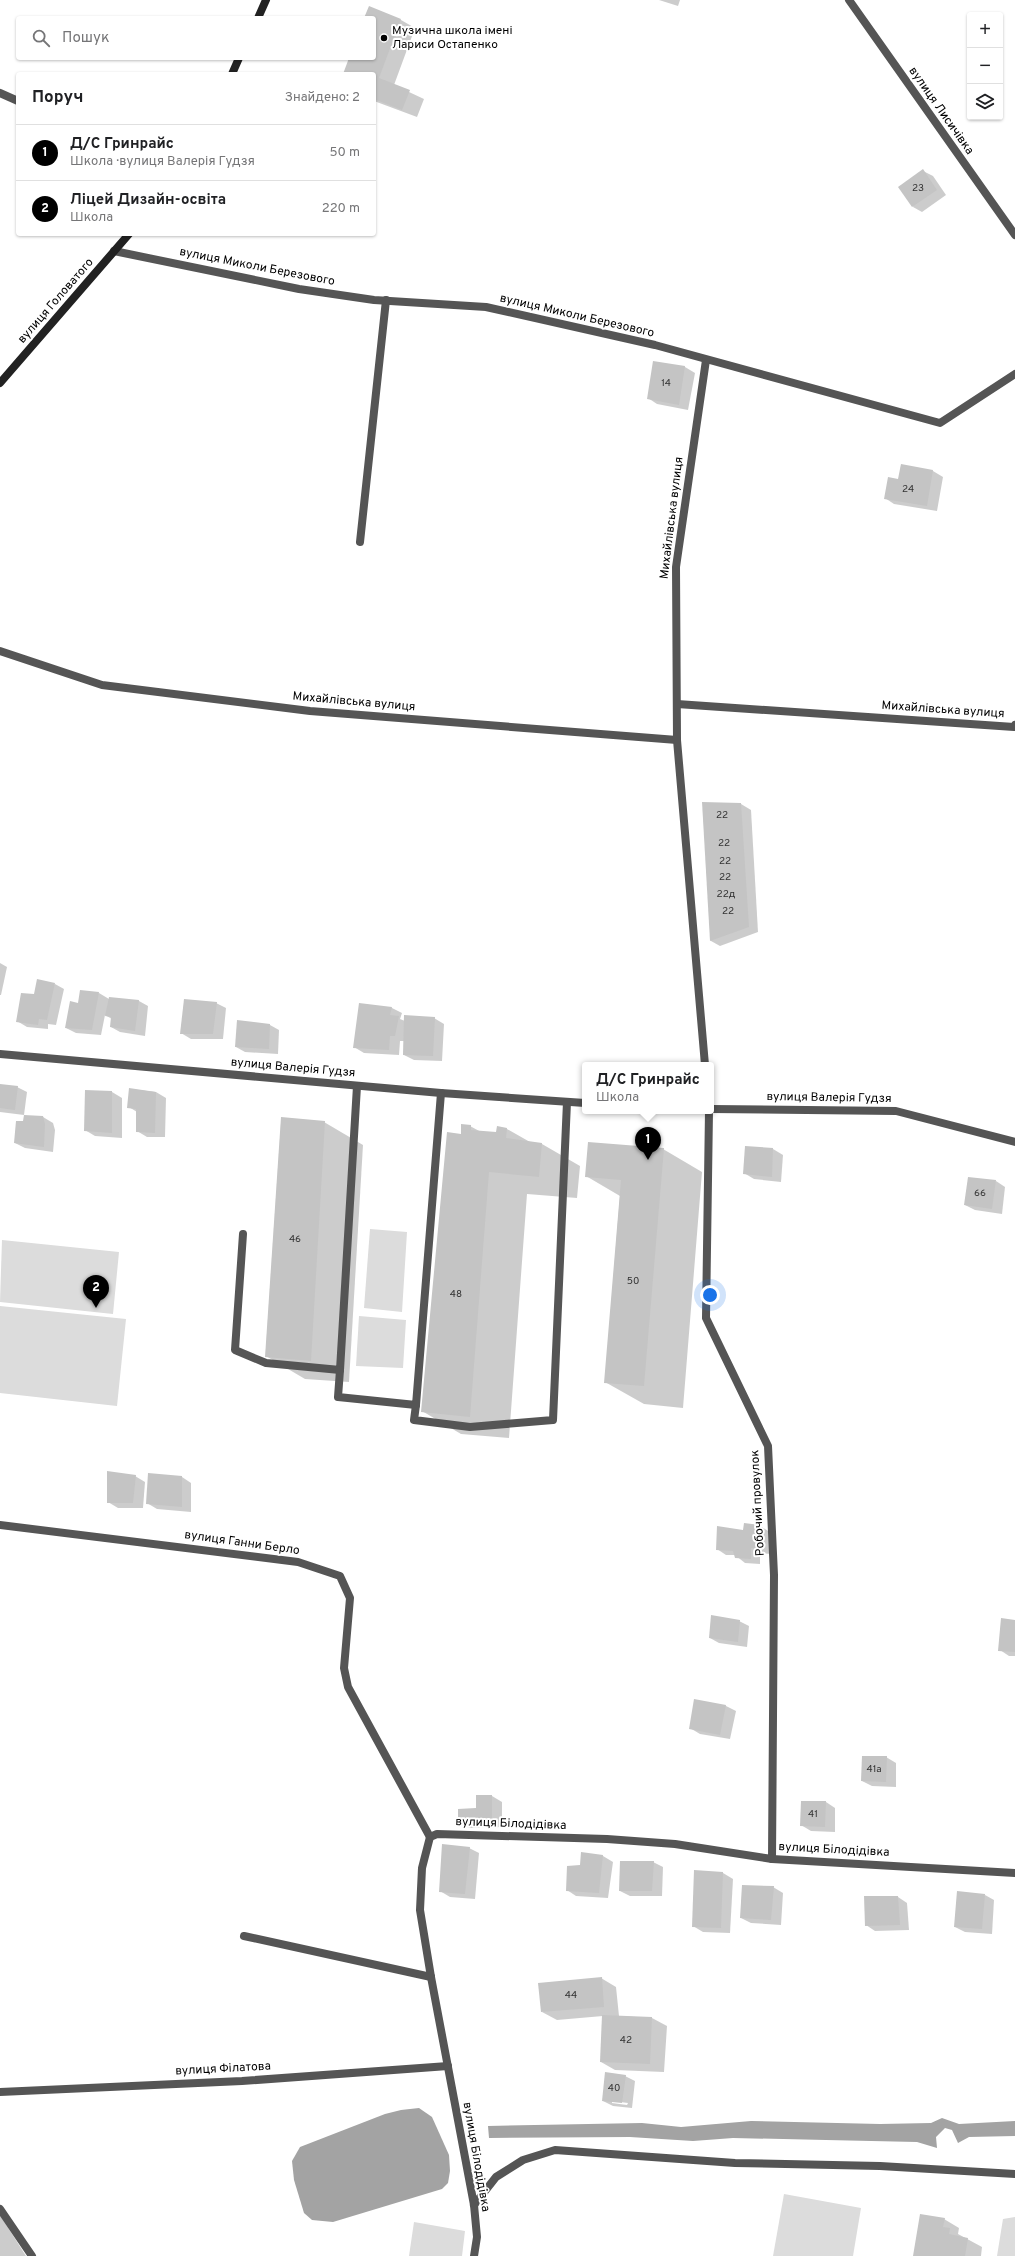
<!DOCTYPE html>
<html lang="uk">
<head>
<meta charset="utf-8">
<style>
	body { margin:0; font-family:Overpass,sans-serif; background:#f6f6f6; color:#202124 }
	.controls { position:absolute; right:12px; top:12px; display:grid; overflow:hidden; border-radius:4px; box-shadow:0 1px 3px #0004 }
	.controls button { width:36px; height:36px; display:grid; place-items:center; padding:0; border:0; border-bottom:1px solid #e0e0e0; background:#fff; color:#202124; font:20px sans-serif }
	.you { position:absolute; left:710px; top:1295px; width:14px; height:14px; margin:-10px; border:3px solid #fff; border-radius:50%; background:#1a73e8; box-shadow:0 0 0 6px #1a73e833 }
	.badge { display:grid; place-items:center; width:26px; height:26px; border-radius:50%; background:#000; color:#fff; font-size:13px; font-weight:700 }
	.pin { position:absolute; translate:-50% -33px; filter:drop-shadow(0 1px 2px #0008) }
	.pin::after { content:''; position:absolute; top:21px; width:14px; height:12px; background:inherit; clip-path:polygon(0 0,100% 0,50% 100%) }
	.popup { position:absolute; left:582px; top:1062px; width:132px; height:52px; box-sizing:border-box; display:grid; place-content:center; border-radius:4px; background:#fff; filter:drop-shadow(0 1px 3px #0005); font-size:13px; white-space:nowrap; color:#757577 }
	.popup b { font-size:15px; color:#202124 }
	.popup::after { content:''; position:absolute; left:50%; top:100%; margin-left:-8px; border:8px solid transparent; border-top-color:#fff }
	.list { margin:0; padding:0; list-style:none }
	h2 { display:flex; justify-content:space-between; align-items:center; height:52px; margin:0; padding:0 16px; font-size:17px }
	h2 small { font-size:13px; font-weight:400; color:#757577 }
	.list li { display:grid; grid-template-columns:26px 1fr auto; gap:12px; align-items:center; box-sizing:border-box; height:56px; padding:0 16px; border-top:1px solid #e0e0e0 }
	.list b { display:block; font-size:15px; white-space:nowrap }
	.list p { margin:0; font-size:13px; white-space:nowrap; color:#757577 }
	.list em { font-size:13px; font-style:normal; color:#757577 }
	.icon { flex:none; width:22px; height:22px; fill:none; stroke:currentColor; stroke-width:2; stroke-linecap:round; stroke-linejoin:round }
	.map { position:relative; flex:none; width:1015px; height:2256px; overflow:hidden }
	.search { position:absolute; background:#fff; box-shadow:0 1px 3px #0004; left:16px; top:16px; width:360px; height:44px; display:flex; align-items:center; gap:10px; box-sizing:border-box; padding:0 14px; border-radius:4px; color:#757577; font-size:15px }
	.panel { position:absolute; background:#fff; box-shadow:0 1px 3px #0004; left:16px; top:72px; width:360px; height:164px; border-radius:4px }
	.map>svg:first-child { display:block }
	.green { fill:#dcdcdc }
	.water { fill:#a3a3a3 }
	.shadow { fill:#0003; fill-rule:evenodd }
	.building { fill:#c4c4c4 }
	.lines { fill:none; stroke-linecap:round; stroke-linejoin:round }
	.service { stroke:#555; stroke-width:8 }
	.minor { stroke:#555; stroke-width:8 }
	.secondary { stroke:#222; stroke-width:8 }
	.poi-dot { fill:#000; stroke:#fff; stroke-width:1.5 }
	.labels { text-anchor:middle; dominant-baseline:central; stroke-width:4; stroke-linejoin:round; paint-order:stroke }
	.number-label { font-size:10px; fill:#313131 }
	.poi-label { font-size:12px; fill:#000; stroke:#fff; text-anchor:start }
	.street-label { font-size:12px; fill:#000; stroke:#fff }
</style>
</head>
<body>
<div class="map">
<svg width="1015" height="2256" viewBox="0 0 1015 2256">
	<rect width="100%" height="100%" fill="#fff"/>
	<g class="green">
		<path d="M370 1229 407 1232 402 1312 364 1308Z"/>
		<path d="M2 1240 119 1252 113 1314 0 1302Z"/>
		<path d="M0 1306 126 1319 117 1406 0 1393Z"/>
		<path d="M359 1316 406 1320 403 1368 356 1366Z"/>
		<path d="M784 2194 861 2208 853 2256H773Z"/>
		<path d="M1015 2217V2256H997L1003 2219Z"/>
		<path d="M414 2222 465 2231 462 2256H409Z"/>
	</g>
	<g class="water">
		<path d="M419 2108 432 2117 449 2155 450 2171 448 2183 442 2189 333 2222 312 2220 304 2213 294 2180 292 2161 300 2147 385 2114 401 2110Z"/>
		<path d="M942 2118 959 2124 1015 2121V2136L969 2137 958 2143 952 2130 945 2128 936 2137 937 2148 917 2142 826 2140 733 2138 693 2141 630 2137 489 2138 488 2126 642 2123 681 2127 751 2121 880 2124 931 2123Z"/>
	</g>
	<g class="shadow">
		<path d="M659 0H680L678 6Z"/>
		<path d="M370 8 401 20 415 28 394 85 424 99 417 117 374 101V74H344L350 58H374V18H366Z"/>
		<path d="M923 171 933 176 946 195 922 212 913 207Z"/>
		<path d="M654 362 685 367 695 373 688 410 657 404 648 398Z"/>
		<path d="M901 466 933 471 943 477 937 511 894 504 885 498 899 480Z"/>
		<path d="M703 803 741 804 751 810 758 932 720 946 711 941Z"/>
		<path d="M0 963 7 967 1 995H0Z"/>
		<path d="M55 984 64 989 56 1025 48 1024V1029L27 1027 17 1021 35 995Z"/>
		<path d="M99 993 109 999 139 1001 148 1006 145 1036 120 1032 111 1027 112 1019 105 1015 101 1035 76 1033 66 1028 79 1004Z"/>
		<path d="M216 1003 226 1008 223 1039H191L181 1033Z"/>
		<path d="M360 1005 392 1008 402 1013 400 1019 405 1021 434 1018 444 1024 442 1061 414 1060 404 1055 405 1041H400L399 1055 364 1053 354 1047Z"/>
		<path d="M270 1025 279 1030 278 1054 245 1052 236 1047Z"/>
		<path d="M0 1085 17 1087 27 1092 24 1115 0 1112Z"/>
		<path d="M130 1089 156 1092 166 1098 165 1137H147L137 1131V1112L129 1107Z"/>
		<path d="M112 1092 122 1098V1138L95 1136 85 1130Z"/>
		<path d="M43 1117 53 1123 55 1130 53 1152 25 1148 15 1143Z"/>
		<path d="M324 1122 363 1145 349 1382 305 1379 266 1356Z"/>
		<path d="M470 1126 481 1132 497 1133 507 1129 530 1142 542 1144 580 1166 577 1198 527 1194 509 1438 461 1434 422 1411Z"/>
		<path d="M663 1149 702 1172 683 1408 644 1404 605 1382 620 1196 586 1176Z"/>
		<path d="M773 1149 783 1155 781 1182 754 1179 744 1173Z"/>
		<path d="M996 1181 1005 1187 1002 1214 975 1210 965 1205Z"/>
		<path d="M135 1476 145 1482 143 1508H118L108 1502Z"/>
		<path d="M182 1477 191 1483V1512L157 1509 147 1503Z"/>
		<path d="M760 1526 770 1532 771 1554 760 1553V1564L745 1563 735 1555H726L717 1549 743 1531Z"/>
		<path d="M739 1621 749 1626 747 1647 719 1643 710 1638Z"/>
		<path d="M1015 1621V1656H1009L1000 1650Z"/>
		<path d="M695 1700 726 1706 736 1711 730 1739 700 1734 690 1728Z"/>
		<path d="M886 1757 896 1763V1787L872 1786 862 1781Z"/>
		<path d="M492 1796 502 1802V1827L469 1828 459 1822Z"/>
		<path d="M826 1802 835 1808V1832L811 1831 801 1825Z"/>
		<path d="M469 1848 479 1853 475 1899 450 1897 440 1891Z"/>
		<path d="M582 1854 603 1856 613 1862 608 1898 576 1896 567 1890 581 1866Z"/>
		<path d="M653 1862 663 1867 662 1896H630L620 1891Z"/>
		<path d="M695 1871 723 1873 733 1879 730 1933 703 1932 693 1926Z"/>
		<path d="M773 1887 783 1893 781 1925 751 1923 741 1918Z"/>
		<path d="M985 1895 994 1900 992 1934 965 1932 955 1927Z"/>
		<path d="M898 1897 907 1903 909 1930 875 1931 866 1925Z"/>
		<path d="M601 1978 616 1987 619 2016 652 2018 667 2026 664 2072 615 2070 601 2062 603 2016 557 2020 542 2012Z"/>
		<path d="M625 2076 635 2081 632 2108 613 2106 603 2101ZM612 2101 628 2103 627 2105 612 2103Z"/>
		<path d="M0 2215 26 2256H0Z"/>
		<path d="M944 2219 959 2228 958 2234 982 2247 981 2256H914Z"/>
	</g>
	<g class="building">
		<path d="M369 6 401 19 379 78 410 90 402 110 374 99V74H343L349 58H374V18H364Z"/>
		<path d="M923 169 937 190 912 207 898 187Z"/>
		<path d="M653 361 685 366 679 405 647 399Z"/>
		<path d="M901 464 933 470 927 506 884 499 888 477 898 479Z"/>
		<path d="M702 802 741 803 749 927 710 941Z"/>
		<path d="M37 979 55 983 47 1020 39 1019 38 1025 16 1022 21 993 34 994Z"/>
		<path d="M80 990 99 992 92 1030 65 1028 70 1001 78 1003Z"/>
		<path d="M109 997 139 1000 135 1031 110 1027 111 1017 105 1016Z"/>
		<path d="M184 999 217 1002 213 1034H180Z"/>
		<path d="M359 1003 392 1007 390 1015 399 1016 395 1036H390L389 1050 353 1048Z"/>
		<path d="M404 1015 435 1017 433 1056 403 1055Z"/>
		<path d="M237 1020 270 1024 269 1049 235 1047Z"/>
		<path d="M0 1084 18 1086 15 1110 0 1108Z"/>
		<path d="M129 1088 156 1092 155 1133 136 1132V1109L127 1108Z"/>
		<path d="M85 1090 112 1091V1133L84 1131Z"/>
		<path d="M24 1115 43 1116 45 1124 44 1147 14 1143 16 1121H23Z"/>
		<path d="M281 1117 325 1121 311 1361 265 1357Z"/>
		<path d="M461 1124 471 1125V1130L496 1132 497 1126 507 1128 506 1138 542 1143 539 1177 489 1172 470 1417 421 1412 447 1132 461 1134Z"/>
		<path d="M588 1142 664 1148 644 1386 604 1383 621 1180 585 1177Z"/>
		<path d="M745 1146 773 1148 772 1177 743 1174Z"/>
		<path d="M968 1177 996 1180 992 1209 964 1205Z"/>
		<path d="M107 1471 136 1475 133 1503H107Z"/>
		<path d="M148 1473 182 1476V1507L146 1504Z"/>
		<path d="M744 1523 760 1525 761 1549 751 1548V1559L735 1558 733 1551 716 1550 717 1526 743 1530Z"/>
		<path d="M711 1615 740 1620 738 1642 709 1638Z"/>
		<path d="M1001 1618 1015 1620V1652L998 1651Z"/>
		<path d="M694 1699 726 1705 720 1735 689 1729Z"/>
		<path d="M862 1756H887L886 1782 861 1781Z"/>
		<path d="M476 1795H492V1822L458 1823V1809L476 1808Z"/>
		<path d="M801 1801H826L825 1827 800 1826Z"/>
		<path d="M442 1844 470 1847 465 1894 439 1892Z"/>
		<path d="M581 1852 603 1855 599 1893 566 1891 567 1866 580 1865Z"/>
		<path d="M620 1861H654L652 1891H619Z"/>
		<path d="M694 1870 723 1872 721 1928 692 1927Z"/>
		<path d="M742 1885 774 1886 771 1920 740 1918Z"/>
		<path d="M957 1891 985 1894 982 1929 954 1927Z"/>
		<path d="M864 1896H898L900 1925 865 1926Z"/>
		<path d="M602 1977 604 2007 541 2012 538 1983Z"/>
		<path d="M602 2015 652 2017 650 2064 600 2062Z"/>
		<path d="M605 2072 626 2075 622 2103 602 2101Z"/>
		<path d="M920 2214 945 2218 943 2227 950 2228 949 2234 968 2238 965 2256H913Z"/>
	</g>
	<g class="lines">
		<g class="service">
			<path d="M360 542 386 300"/>
			<path d="M244 1936 431 1977"/>
			<path d="M474 2205 496 2177 523 2160 555 2150 735 2163 880 2166 1015 2174"/>
			<path d="M0 2209 32 2256"/>
		</g>
		<g class="minor">
			<path d="M849 0 1015 235"/>
			<path d="M0 93 18 101"/>
			<path d="M114 251 299 289 374 300 486 307 655 345 940 423 1015 374"/>
			<path d="M0 651 102 685 310 711 677 740"/>
			<path d="M677 704 1014 727 1015 725"/>
			<path d="M0 1054 441 1093 585 1103"/>
			<path d="M705 1065 677 740 676 567 706 360"/>
			<path d="M711 1109 896 1111 1015 1142"/>
			<path d="M709 1111 706 1318 768 1446 774 1575 772 1859"/>
			<path d="M243 1234 235 1350 266 1363 340 1370 357 1086"/>
			<path d="M340 1370 338 1397 416 1405 441 1093"/>
			<path d="M416 1405 414 1420 470 1427 553 1420 567 1102"/>
			<path d="M0 1525 298 1562 340 1576 350 1598 344 1668 348 1687 430 1837"/>
			<path d="M0 2092 242 2081 448 2066"/>
			<path d="M474 2256 477 2237 474 2205 431 1977 420 1910 422 1868 430 1837 437 1834 607 1839 675 1844 772 1859 1015 1873"/>
		</g>
		<g class="secondary">
			<path d="M258 18 266 0"/>
			<path d="M232 74 239 58"/>
			<path d="M0 383 129 234"/>
		</g>
	</g>
	<circle class="poi-dot" cx="384" cy="38" r="4"/>
	<g class="labels">
		<g class="number-label">
			<text x="918" y="188">23</text>
			<text x="666" y="383">14</text>
			<text x="908" y="489">24</text>
			<text x="722" y="815">22</text>
			<text x="724" y="843">22</text>
			<text x="725" y="861">22</text>
			<text x="725" y="877">22</text>
			<text x="726" y="894">22д</text>
			<text x="728" y="911">22</text>
			<text x="980" y="1193">66</text>
			<text x="295" y="1239">46</text>
			<text x="633" y="1281">50</text>
			<text x="456" y="1294">48</text>
			<text x="874" y="1769">41а</text>
			<text x="813" y="1814">41</text>
			<text x="571" y="1995">44</text>
			<text x="626" y="2040">42</text>
			<text x="614" y="2088">40</text>
		</g>
		<g class="poi-label">
			<text x="392" y="31">Музична школа імені<tspan x="392" dy="14">Лариси Остапенко</tspan></text>
		</g>
		<g class="street-label">
			<text transform="translate(941 111) rotate(55)">вулиця Лисичівка</text>
			<text transform="translate(257 267) rotate(11)">вулиця Миколи Березового</text>
			<text transform="translate(56 301) rotate(-49)">вулиця Головатого</text>
			<text transform="translate(577 316) rotate(13)">вулиця Миколи Березового</text>
			<text transform="translate(672 518) rotate(-83)">Михайлівська вулиця</text>
			<text transform="translate(354 702) rotate(5)">Михайлівська вулиця</text>
			<text transform="translate(943 710) rotate(4)">Михайлівська вулиця</text>
			<text transform="translate(293 1068) rotate(5)">вулиця Валерія Гудзя</text>
			<text transform="translate(829 1098) rotate(1)">вулиця Валерія Гудзя</text>
			<text transform="translate(758 1503) rotate(-93)">Робочий провулок</text>
			<text transform="translate(242 1543) rotate(8)">вулиця Ганни Берло</text>
			<text transform="translate(511 1824) rotate(2)">вулиця Білодідівка</text>
			<text transform="translate(834 1850) rotate(3)">вулиця Білодідівка</text>
			<text transform="translate(223 2069) rotate(-3)">вулиця Філатова</text>
			<text transform="translate(476 2157) rotate(80)">вулиця Білодідівка</text>
		</g>
	</g>
</svg>
<div class="controls">
<button>+</button>
<button>−</button>
<button><svg class="icon" aria-label="layers" viewBox="0 0 24 24"><path d="M12 4l9 5-9 5-9-5zM3 14l9 5 9-5"/></svg></button>
</div>
<div class="you"></div>
<div class="pin badge" style="left:648px;top:1160px">1</div>
<div class="popup"><b>Д/С Гринрайс</b>Школа</div>
<div class="pin badge" style="left:96px;top:1308px">2</div>
<div class="search"><svg class="icon" aria-label="search" viewBox="0 0 24 24"><circle cx="10" cy="10" r="6"/><path d="M15 15l6 6"/></svg>Пошук</div>
<section class="panel">
<h2>Поруч<small>Знайдено: 2</small></h2>
<ul class="list">
<li><span class="badge">1</span><div><b>Д/С Гринрайс</b><p>Школа · вулиця Валерія Гудзя</p></div><em>50 m</em></li>
<li><span class="badge">2</span><div><b>Ліцей Дизайн-освіта</b><p>Школа</p></div><em>220 m</em></li>
</ul>
</section>
</div>
</body>
</html>
